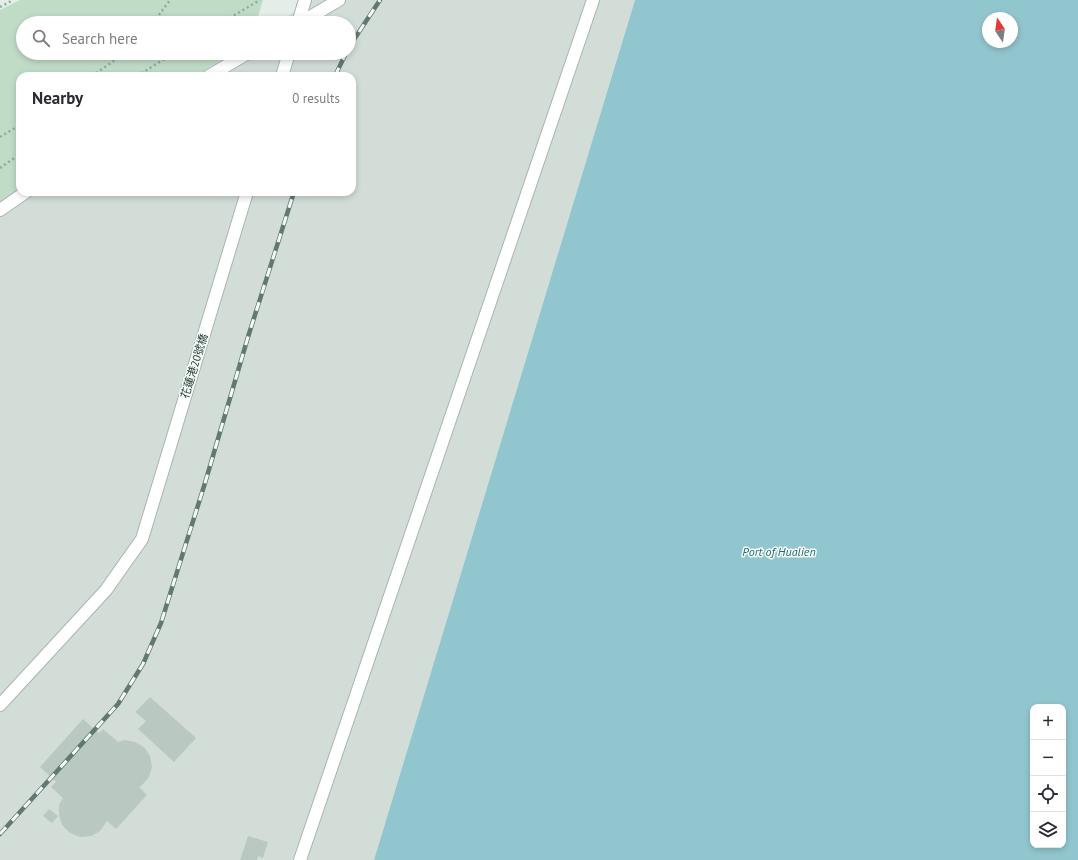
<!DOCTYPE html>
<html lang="en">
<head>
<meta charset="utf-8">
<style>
	body { margin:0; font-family:"PT Sans","Noto Sans TC",sans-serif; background:#f7f7f7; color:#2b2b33 }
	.controls { position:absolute; right:12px; bottom:12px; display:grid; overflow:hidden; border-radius:8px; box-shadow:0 2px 6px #0003 }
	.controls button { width:36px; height:36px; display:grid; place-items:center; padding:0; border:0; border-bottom:1px solid #e1e1e2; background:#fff; color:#2b2b33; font:20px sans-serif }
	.compass { position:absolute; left:982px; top:12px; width:36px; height:36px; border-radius:50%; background:#fff; box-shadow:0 2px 6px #0003; rotate:347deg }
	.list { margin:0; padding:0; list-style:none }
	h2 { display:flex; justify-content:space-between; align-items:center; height:52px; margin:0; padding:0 16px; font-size:17px }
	h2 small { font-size:13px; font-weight:400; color:#7c7c81 }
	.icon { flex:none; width:22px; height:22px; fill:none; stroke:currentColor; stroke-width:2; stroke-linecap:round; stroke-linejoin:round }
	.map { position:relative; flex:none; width:1078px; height:860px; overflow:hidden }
	.search { position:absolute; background:#fff; box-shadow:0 2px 6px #0003; left:16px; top:16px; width:340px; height:44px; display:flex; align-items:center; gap:10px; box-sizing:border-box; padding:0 14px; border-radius:22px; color:#7c7c81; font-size:15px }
	.panel { position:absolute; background:#fff; box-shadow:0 2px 6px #0003; left:16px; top:72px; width:340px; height:124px; border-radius:12px }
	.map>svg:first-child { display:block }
	.built { fill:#d3ddd8 }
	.green { fill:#c0dcc7 }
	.water { fill:#92c6ce; fill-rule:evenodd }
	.building { fill:#bac8c2 }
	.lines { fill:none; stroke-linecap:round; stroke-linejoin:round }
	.minor-casing { stroke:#a8b5b0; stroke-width:14 }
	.path { stroke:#88aea1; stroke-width:2.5; stroke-dasharray:2 3; stroke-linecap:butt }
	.minor { stroke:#fff; stroke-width:12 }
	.rail-casing { stroke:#607972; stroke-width:4.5 }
	.rail { stroke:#f6faf7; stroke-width:3; stroke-dasharray:9; stroke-linecap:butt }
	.labels { text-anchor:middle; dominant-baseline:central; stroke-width:3; stroke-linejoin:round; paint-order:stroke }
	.street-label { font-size:11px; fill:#253e36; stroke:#f6faf7 }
	.water-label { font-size:12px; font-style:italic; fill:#236b76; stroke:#f6faf7 }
</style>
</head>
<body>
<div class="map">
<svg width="1078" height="860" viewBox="0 0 1078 860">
	<rect width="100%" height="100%" fill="#e5ede9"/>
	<path class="built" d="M313 0H635L374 860H0V200L20 192H352V76H182L223 53H349V23H277Z"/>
	<path class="green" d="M20 0H263L256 23H23V53H231L195 76H20V190L0 205V10Z"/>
	<path class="water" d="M635 0H1078V860H374ZM988 18H1012V42H988ZM1033 707H1063V845H1033Z"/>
	<g class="building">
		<path d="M150 697 196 738 174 762 138 729 146 721 135 712Z"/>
		<path d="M83 719 99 733 103 729 118 742 125 740 135 742 144 747 150 756 152 767 149 777 142 785 139 787 147 795 116 829 107 821 100 831 91 836 80 837 70 833 62 825 59 815V805L63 798 51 787 56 782 40 767Z"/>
		<path d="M49 809 58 816 52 823 43 816Z"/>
		<path d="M248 836 268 842 263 858 258 856 257 860H240Z"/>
	</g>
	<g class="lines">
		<defs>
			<g id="minor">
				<path d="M298 23 305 0"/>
				<path d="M300 23 339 0"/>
				<path d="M209 76 248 53"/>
				<path d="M282 76 289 53"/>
				<path d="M0 210 26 192"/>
				<path d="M0 705 106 590 142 539 247 192"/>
				<path d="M300 860 593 0"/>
			</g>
		</defs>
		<use href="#minor" class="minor-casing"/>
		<g class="path">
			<path d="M0 7 13 0"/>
			<path d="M153 23 170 0"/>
			<path d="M206 23 222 21"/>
			<path d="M221 23 260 0"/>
			<path d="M92 76 125 53"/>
			<path d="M137 76 174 53"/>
			<path d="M0 137 20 125"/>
			<path d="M0 168 20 154"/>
		</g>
		<use href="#minor" class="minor"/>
		<defs>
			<g id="rail">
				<path d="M349 47 380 0"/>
				<path d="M335 76 346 53"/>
				<path d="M0 834 118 704 143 664 161 623 205 483 248 337 294 192"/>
			</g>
		</defs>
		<use href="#rail" class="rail-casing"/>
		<use href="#rail" class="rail"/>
	</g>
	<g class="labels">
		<g class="street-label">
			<text transform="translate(194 366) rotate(-73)">花蓮港20號橋</text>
		</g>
		<g class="water-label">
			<text x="779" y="551">Port of Hualien</text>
		</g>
	</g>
</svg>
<div class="controls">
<button>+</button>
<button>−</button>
<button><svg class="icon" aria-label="locate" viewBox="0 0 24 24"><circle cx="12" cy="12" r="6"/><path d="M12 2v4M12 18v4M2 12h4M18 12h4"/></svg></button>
<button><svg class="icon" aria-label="layers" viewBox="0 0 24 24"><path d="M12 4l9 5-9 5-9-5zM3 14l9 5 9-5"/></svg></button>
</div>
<svg class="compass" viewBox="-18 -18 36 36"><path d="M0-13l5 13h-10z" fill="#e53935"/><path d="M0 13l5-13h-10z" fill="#7c7c81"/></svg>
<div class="search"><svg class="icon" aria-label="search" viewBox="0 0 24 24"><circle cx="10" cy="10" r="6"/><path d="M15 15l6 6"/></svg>Search here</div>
<section class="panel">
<h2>Nearby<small>0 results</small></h2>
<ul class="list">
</ul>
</section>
</div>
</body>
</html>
